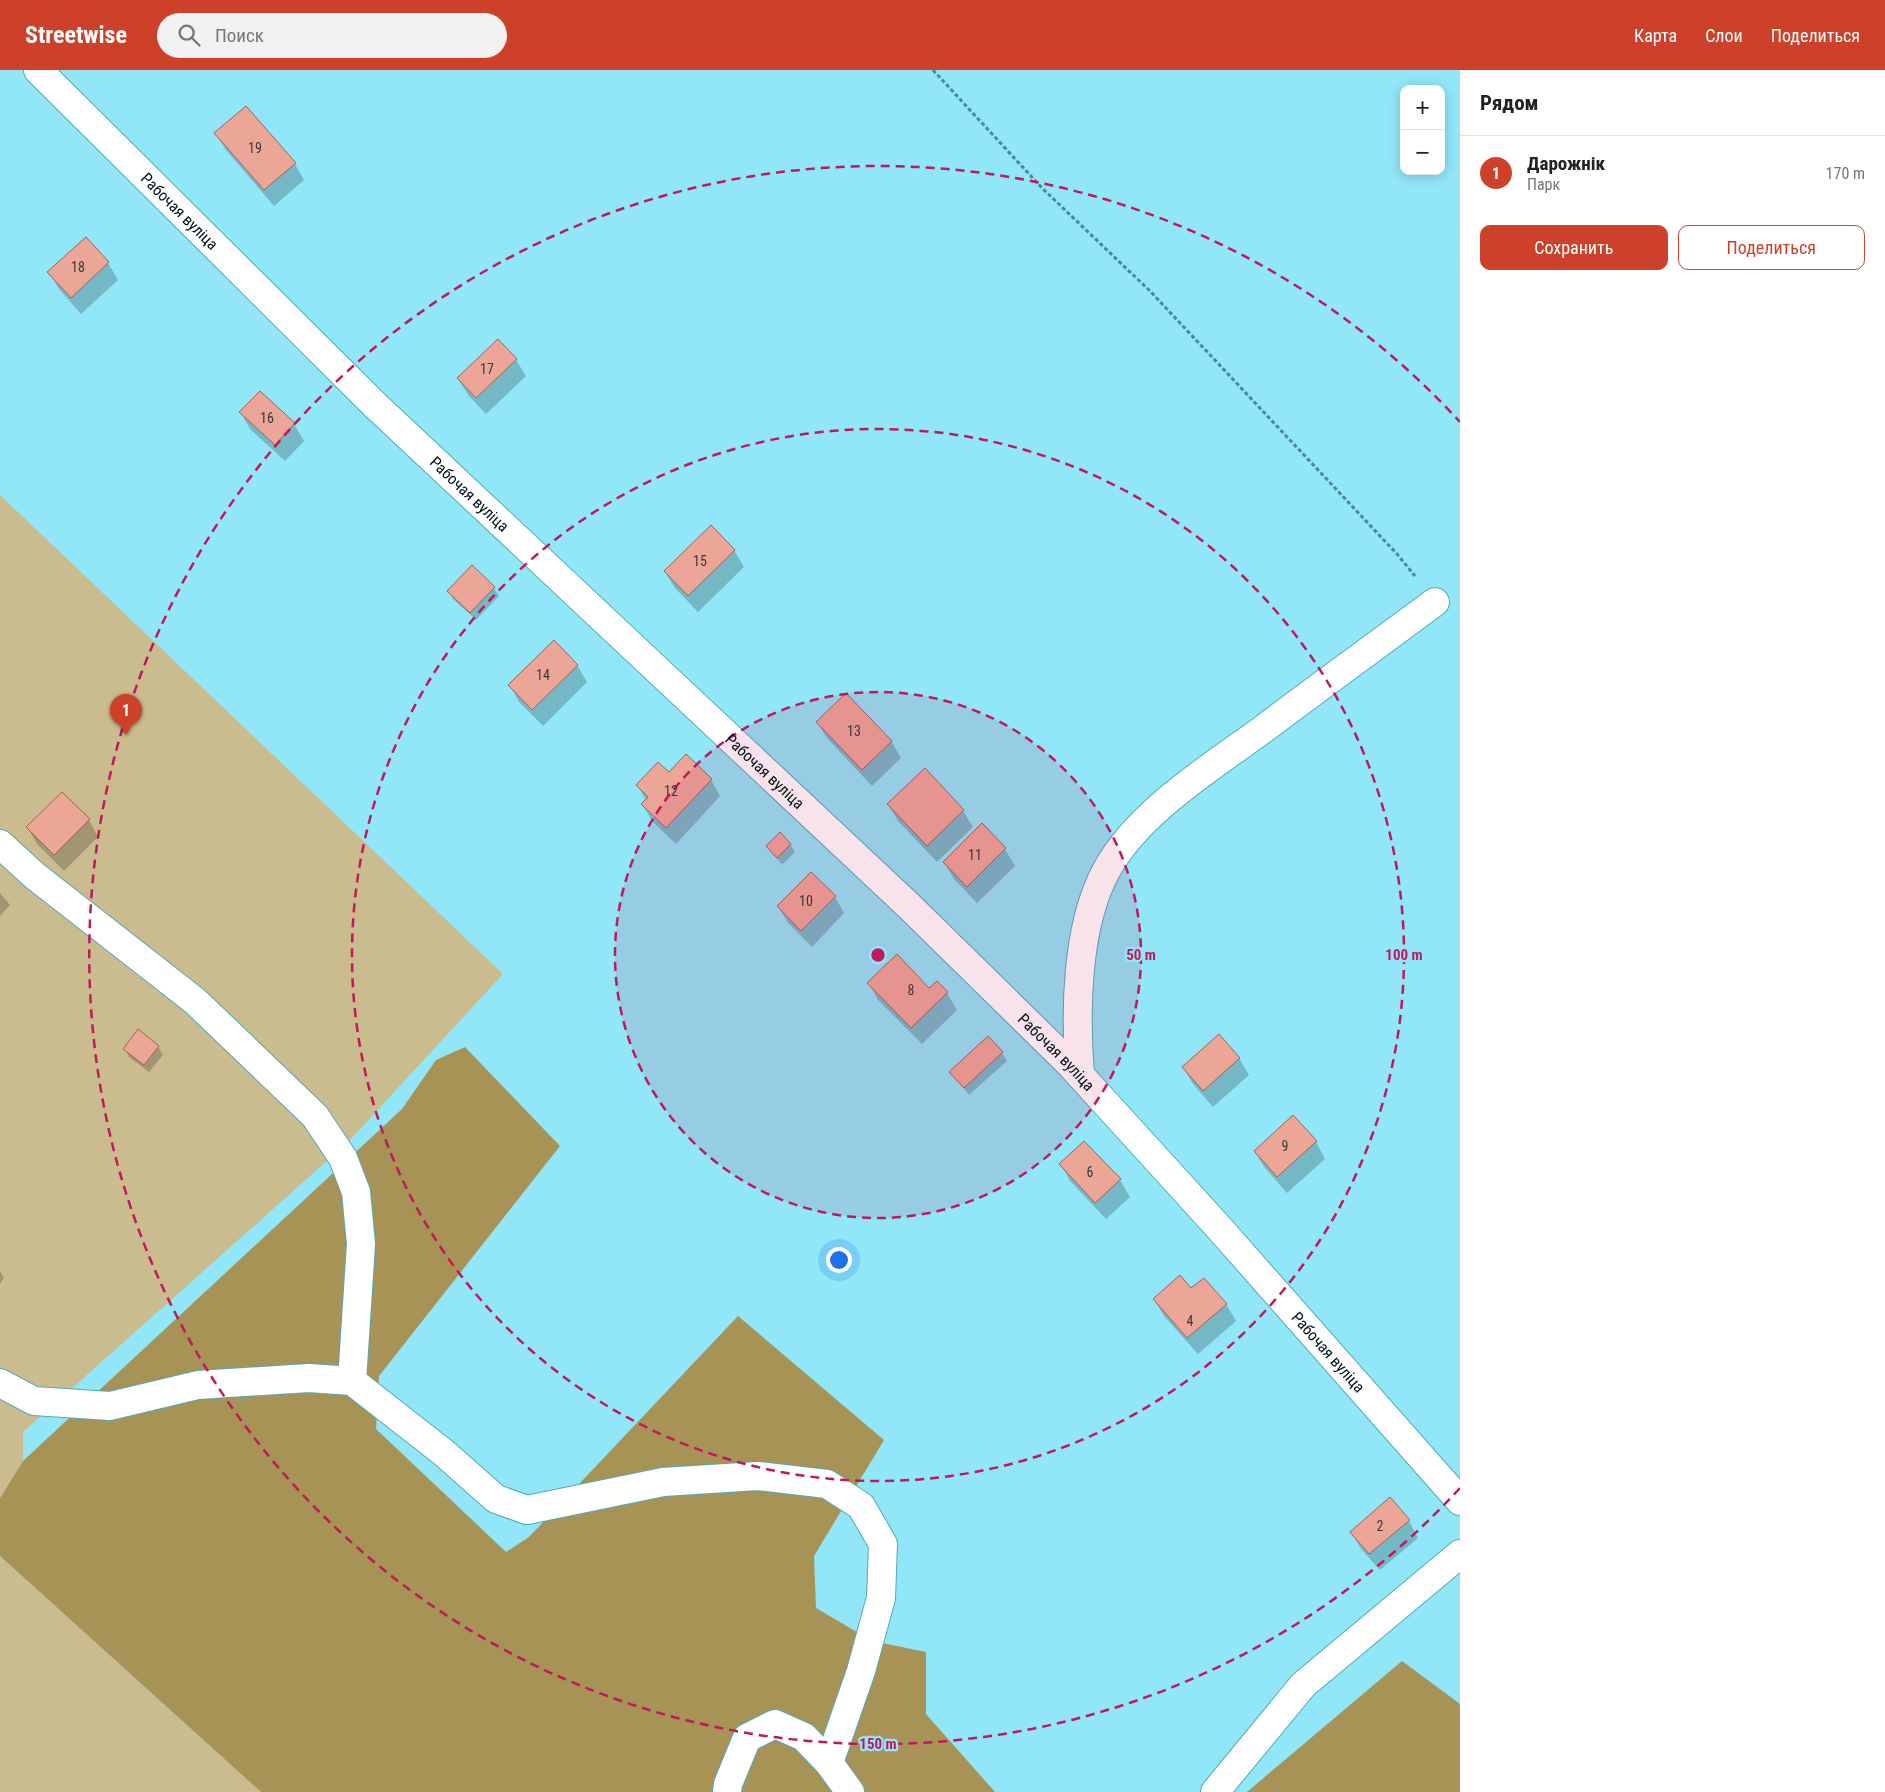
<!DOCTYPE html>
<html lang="ru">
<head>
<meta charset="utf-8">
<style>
	body { margin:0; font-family:"Roboto Condensed",sans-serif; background:#f2f2f2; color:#222 }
	.controls { position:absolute; right:15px; top:15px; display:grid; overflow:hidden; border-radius:10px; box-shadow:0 2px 12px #0003 }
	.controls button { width:45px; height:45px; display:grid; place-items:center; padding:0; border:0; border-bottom:1px solid #e0e0e0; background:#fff; color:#222; font:25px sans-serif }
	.you { position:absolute; left:838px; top:1189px; width:18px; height:18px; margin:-12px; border:4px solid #fff; border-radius:50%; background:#1a73e8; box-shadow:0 0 0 8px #1a73e833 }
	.badge { display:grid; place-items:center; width:32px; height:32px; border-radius:50%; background:#cd412a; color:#fff; font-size:16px; font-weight:700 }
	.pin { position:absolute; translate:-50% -41px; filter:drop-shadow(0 1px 2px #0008) }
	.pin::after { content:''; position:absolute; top:26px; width:18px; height:15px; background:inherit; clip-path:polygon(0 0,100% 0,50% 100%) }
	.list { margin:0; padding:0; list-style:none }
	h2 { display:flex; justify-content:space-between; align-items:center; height:65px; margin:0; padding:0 20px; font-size:21px }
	h2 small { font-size:16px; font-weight:400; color:#767676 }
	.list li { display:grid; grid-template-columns:32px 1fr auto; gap:15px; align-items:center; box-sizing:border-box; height:75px; padding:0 20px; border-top:1px solid #e0e0e0 }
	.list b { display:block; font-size:19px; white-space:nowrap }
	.list p { margin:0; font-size:16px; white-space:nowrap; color:#767676 }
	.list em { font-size:16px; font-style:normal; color:#767676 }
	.actions { display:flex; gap:10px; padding:15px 20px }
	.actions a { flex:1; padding:11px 0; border:1px solid #cd412a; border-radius:10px; text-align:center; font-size:18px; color:#cd412a }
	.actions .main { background:#cd412a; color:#fff }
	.icon { flex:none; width:28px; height:28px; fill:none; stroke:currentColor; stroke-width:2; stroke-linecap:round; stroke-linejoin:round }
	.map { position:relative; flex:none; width:1460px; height:1722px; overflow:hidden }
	header { display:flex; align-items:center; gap:30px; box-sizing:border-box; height:70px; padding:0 25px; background:#cd412a; color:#fff }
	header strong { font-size:24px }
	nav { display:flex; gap:28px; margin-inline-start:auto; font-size:18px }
	.search { width:350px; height:45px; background:#f2f2f2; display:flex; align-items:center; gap:12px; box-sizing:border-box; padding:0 18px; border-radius:28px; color:#767676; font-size:19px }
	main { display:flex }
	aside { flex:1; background:#fff }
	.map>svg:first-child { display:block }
	.green { fill:#cbbc8f }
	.forest { fill:#a79356 }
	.shadow { fill:#0003 }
	.building { fill:#eba698; stroke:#a06155 }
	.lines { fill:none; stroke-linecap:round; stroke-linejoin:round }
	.minor-casing { stroke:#54a9b9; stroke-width:30 }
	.path { stroke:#4f8792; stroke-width:3; stroke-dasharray:4 2.5; stroke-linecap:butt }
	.minor { stroke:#fff; stroke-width:28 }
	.ring { fill:none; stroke:#c2185b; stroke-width:2.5; stroke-dasharray:9 6 }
	.labels { text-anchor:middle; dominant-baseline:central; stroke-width:4.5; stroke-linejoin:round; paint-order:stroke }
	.number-label { font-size:14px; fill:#3b3839 }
	.street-label { font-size:16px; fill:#001419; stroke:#91e6f7 }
	.centre { fill:#c2185b; stroke:#91e6f7; stroke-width:2.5 }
	.ring-label { font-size:15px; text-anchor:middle; font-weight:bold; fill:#c2185b; stroke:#91e6f7; stroke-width:4.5; stroke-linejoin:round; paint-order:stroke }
</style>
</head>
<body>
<header>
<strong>Streetwise</strong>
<div class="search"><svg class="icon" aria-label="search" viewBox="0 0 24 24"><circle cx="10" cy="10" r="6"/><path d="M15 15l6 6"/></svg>Поиск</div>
<nav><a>Карта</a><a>Слои</a><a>Поделиться</a></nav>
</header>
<main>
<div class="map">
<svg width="1460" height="1722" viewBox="0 0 1460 1722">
	<rect width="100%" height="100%" fill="#91e6f7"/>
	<g class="green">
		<path d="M0 425 503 904 348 1072 23 1362V1391L0 1428Z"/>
		<path d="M0 1486 261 1722H0Z"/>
	</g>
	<g class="forest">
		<path d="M465 977 560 1076 379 1306 376 1359 506 1482 529 1467 738 1246 884 1370 814 1486 816 1538 872 1571 926 1582V1644L995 1722H261L0 1486V1428L23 1391 402 1039 436 990Z"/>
		<path d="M1402 1591 1460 1634V1722H1247Z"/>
	</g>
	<g class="shadow">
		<path d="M216 64 295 94 304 110 274 136 226 80Z"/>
		<path d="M86 168 108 193 118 210 81 244 59 219 49 202Z"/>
		<path d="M516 290 526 306 486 344 468 325 458 308Z"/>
		<path d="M260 322 294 354 304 371 285 391 250 359 241 343Z"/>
		<path d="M734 480 744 497 698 542 675 518 665 502Z"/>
		<path d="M494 518 499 526 476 550 453 529 449 521Z"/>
		<path d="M577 595 587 612 543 656 519 632 510 615Z"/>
		<path d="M817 652 891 671 901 688 872 716 827 668Z"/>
		<path d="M925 700 963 741 973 757 937 792 898 751 888 734Z"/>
		<path d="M670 704 711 710 720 726 676 774 652 751 642 734 646 730 637 715Z"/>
		<path d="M89 750 98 767 64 801 37 774 28 758Z"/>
		<path d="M982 755 1005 779 1015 796 977 833 954 809 944 792Z"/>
		<path d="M790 774 795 782 782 795 767 776Z"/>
		<path d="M0 823 10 835 0 846Z"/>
		<path d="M835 827 844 843 812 877 788 853 778 836Z"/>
		<path d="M869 913 929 920 937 913 947 923 957 940 922 974 878 930Z"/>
		<path d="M158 977 163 985 149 1002 129 987 125 979Z"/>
		<path d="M1002 983 1007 991 969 1025 951 1002Z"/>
		<path d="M1239 988 1249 1005 1213 1037 1193 1014 1183 997Z"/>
		<path d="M1084 1072 1120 1110 1130 1127 1106 1149 1070 1111 1061 1094Z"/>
		<path d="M1316 1072 1325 1089 1287 1123 1265 1098 1255 1082Z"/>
		<path d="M0 1201 4 1208 0 1214Z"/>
		<path d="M1191 1220 1226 1234 1236 1251 1198 1284 1164 1246 1154 1229Z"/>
		<path d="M1390 1429 1409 1451 1418 1468 1380 1500 1361 1479 1351 1462Z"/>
	</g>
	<g class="building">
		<path d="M246 36 296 93 264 120 214 63Z"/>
		<path d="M86 167 109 192 71 228 47 202Z"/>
		<path d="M498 269 517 289 476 328 457 308Z"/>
		<path d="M260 321 295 353 275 375 239 342Z"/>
		<path d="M711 455 735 480 688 526 664 501Z"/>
		<path d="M472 495 495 517 470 543 447 521Z"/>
		<path d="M554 570 578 595 532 640 508 615Z"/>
		<path d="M846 623 892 671 862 700 816 652Z"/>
		<path d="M686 684 712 709 666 758 641 734 648 727 636 715 658 692 669 702Z"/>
		<path d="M925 698 964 740 927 776 887 734Z"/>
		<path d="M62 722 90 749 54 785 26 757Z"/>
		<path d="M982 753 1006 778 967 817 943 792Z"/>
		<path d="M780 762 791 774 777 788 766 776Z"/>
		<path d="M811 802 836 826 801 861 777 836Z"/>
		<path d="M897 884 929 918 937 911 948 922 911 958 867 913Z"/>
		<path d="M138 959 159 976 144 995 123 979Z"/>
		<path d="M1219 964 1240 988 1203 1021 1182 997Z"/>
		<path d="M988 966 1003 982 964 1018 949 1002Z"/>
		<path d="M1293 1045 1317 1071 1277 1107 1254 1081Z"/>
		<path d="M1084 1071 1121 1109 1095 1133 1059 1094Z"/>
		<path d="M1180 1205 1191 1218 1204 1208 1227 1234 1187 1268 1153 1229Z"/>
		<path d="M1390 1427 1410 1450 1369 1484 1350 1462Z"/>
	</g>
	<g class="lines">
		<defs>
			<g id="minor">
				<path id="s1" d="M38 0 375 335 909 836 1070 994 1221 1160 1460 1431"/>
				<path d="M0 774 35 806 195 931 315 1046 343 1088 356 1122 361 1174 352 1311"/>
				<path d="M1080 1005C1075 942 1076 857 1106 801 1137 743 1210 698 1262 660 1319 617 1377 575 1435 532"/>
				<path d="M0 1313 34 1331 110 1336 198 1315 309 1308 352 1311 444 1383 496 1429 527 1440 663 1412 758 1406 827 1414 861 1436 883 1474 881 1528 861 1601 829 1693"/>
				<path d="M727 1722 728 1714 747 1668 775 1654 804 1667 829 1693 850 1722"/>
				<path d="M1215 1722 1303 1615 1460 1484"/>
			</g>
		</defs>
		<use href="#minor" class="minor-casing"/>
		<path class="path" d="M933 0 1042 118 1150 221 1397 484 1415 506"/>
		<use href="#minor" class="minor"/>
	</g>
	<circle cx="878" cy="885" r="263" fill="#c2185b" fill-opacity=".12"/>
	<g class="ring">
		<circle cx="878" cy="885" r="263"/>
		<circle cx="878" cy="885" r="526"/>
		<path d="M1460 1418A789 789 0 1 1 1460 352"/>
	</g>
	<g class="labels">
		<g class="number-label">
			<text x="255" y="78">19</text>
			<text x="78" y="197">18</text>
			<text x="487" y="299">17</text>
			<text x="267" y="348">16</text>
			<text x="700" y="491">15</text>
			<text x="543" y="605">14</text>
			<text x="854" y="661">13</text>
			<text x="671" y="721">12</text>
			<text x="975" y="785">11</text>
			<text x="806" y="831">10</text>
			<text x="911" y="920">8</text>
			<text x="1285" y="1076">9</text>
			<text x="1090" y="1102">6</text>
			<text x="1190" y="1251">4</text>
			<text x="1380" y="1456">2</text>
		</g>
		<g class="street-label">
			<text stroke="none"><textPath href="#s1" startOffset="200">Рабочая вуліца</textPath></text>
			<text stroke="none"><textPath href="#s1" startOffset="605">Рабочая вуліца</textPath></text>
			<text stroke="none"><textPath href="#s1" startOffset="1010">Рабочая вуліца</textPath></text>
			<text stroke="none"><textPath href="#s1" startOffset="1415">Рабочая вуліца</textPath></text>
			<text stroke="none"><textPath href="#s1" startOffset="1820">Рабочая вуліца</textPath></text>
		</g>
	</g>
	<circle cx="878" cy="885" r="8" class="centre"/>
	<g class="ring-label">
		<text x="1141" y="890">50 m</text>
		<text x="1404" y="890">100 m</text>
		<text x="878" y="1679">150 m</text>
	</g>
</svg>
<div class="controls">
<button>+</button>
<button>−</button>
</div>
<div class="you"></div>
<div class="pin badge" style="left:126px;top:665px">1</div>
</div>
<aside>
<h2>Рядом<small></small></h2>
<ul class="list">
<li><span class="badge">1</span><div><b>Дарожнік</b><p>Парк</p></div><em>170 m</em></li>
</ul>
<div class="actions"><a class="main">Сохранить</a><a>Поделиться</a></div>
</aside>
</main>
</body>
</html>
